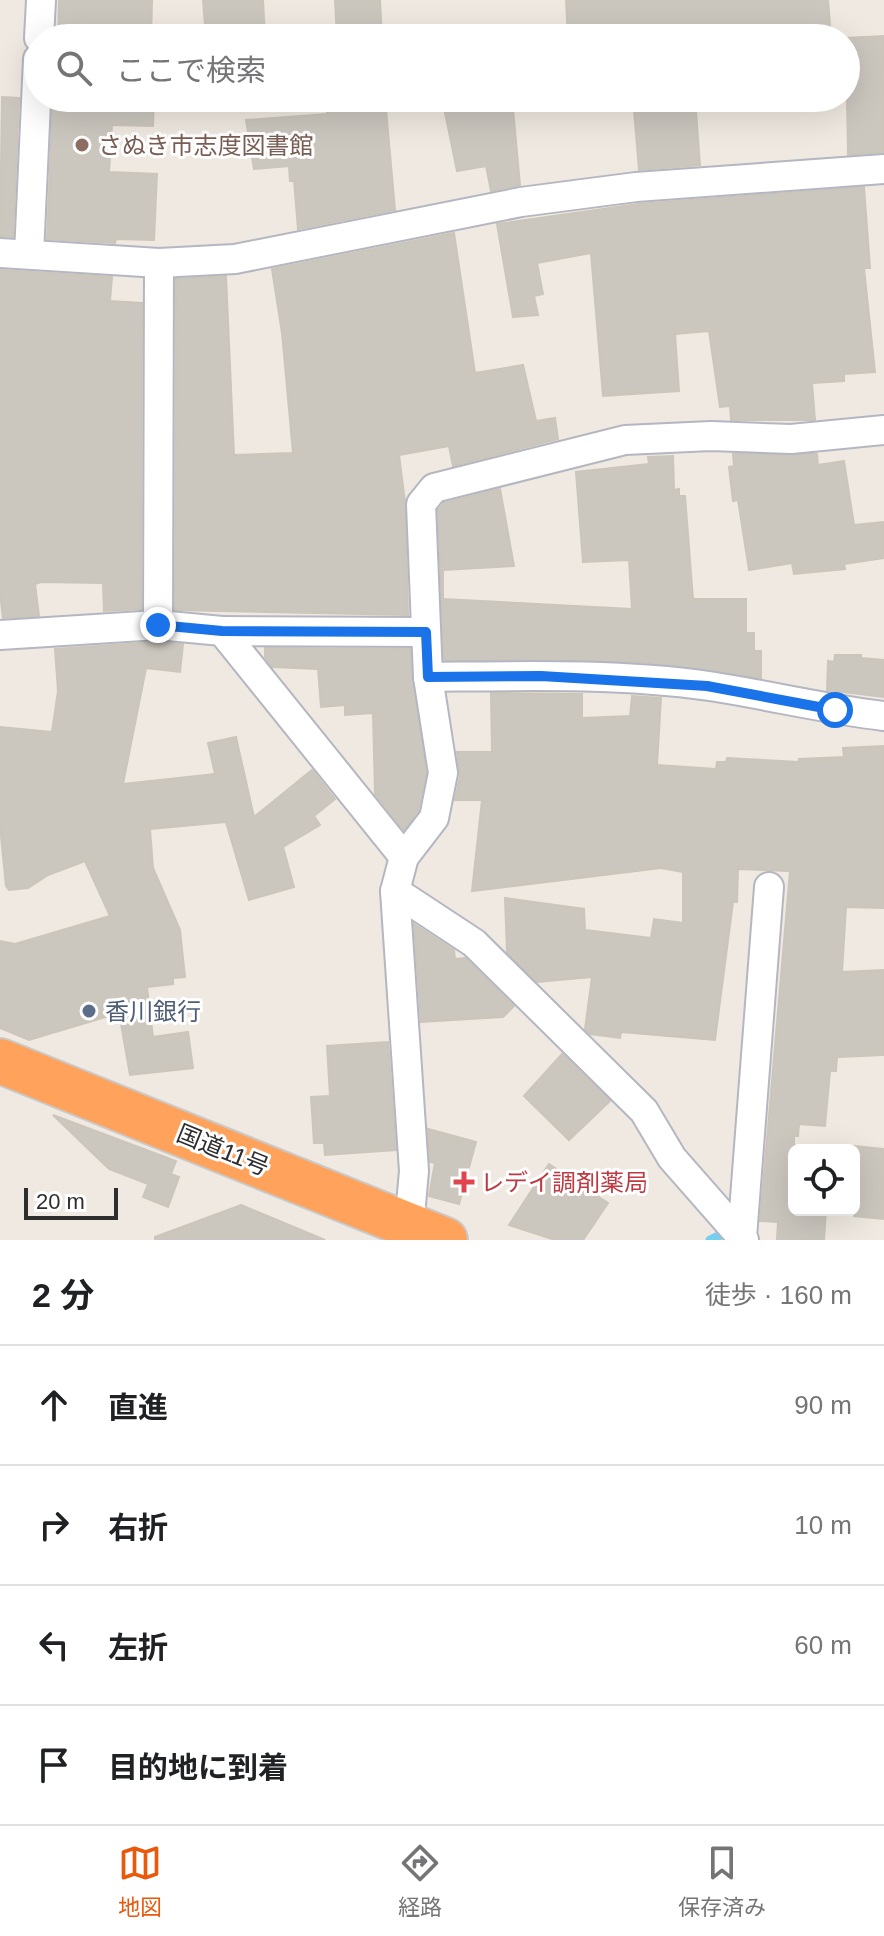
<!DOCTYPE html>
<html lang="ja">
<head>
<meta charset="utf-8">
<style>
	body { margin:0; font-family:Helvetica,"Noto Sans JP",sans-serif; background:#f2f2f2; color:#202124 }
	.controls { position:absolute; right:24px; bottom:24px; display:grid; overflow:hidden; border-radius:12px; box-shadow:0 8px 32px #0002 }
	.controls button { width:72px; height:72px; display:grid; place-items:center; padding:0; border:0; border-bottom:2px solid #e0e0e0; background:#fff; color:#202124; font:40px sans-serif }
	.scale { position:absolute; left:24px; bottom:20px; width:94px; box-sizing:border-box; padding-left:8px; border:4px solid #2e2e2e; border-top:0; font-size:22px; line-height:28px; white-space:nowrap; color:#2e2e2e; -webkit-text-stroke:6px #fff; paint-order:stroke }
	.stop { position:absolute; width:24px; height:24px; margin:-18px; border:6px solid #1a73e8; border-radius:50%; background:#fff }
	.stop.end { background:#1a73e8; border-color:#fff; box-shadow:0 2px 8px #0008 }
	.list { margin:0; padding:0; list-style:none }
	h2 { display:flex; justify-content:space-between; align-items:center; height:104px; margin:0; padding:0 32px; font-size:34px }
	h2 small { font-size:26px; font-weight:400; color:#757577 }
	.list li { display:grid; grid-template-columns:52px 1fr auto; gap:24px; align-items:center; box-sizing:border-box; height:120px; padding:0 32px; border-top:2px solid #e0e0e0 }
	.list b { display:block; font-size:30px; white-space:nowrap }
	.list em { font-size:26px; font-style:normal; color:#757577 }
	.icon { flex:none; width:44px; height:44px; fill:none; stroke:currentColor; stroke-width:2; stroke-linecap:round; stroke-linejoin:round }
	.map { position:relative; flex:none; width:884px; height:1240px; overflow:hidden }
	.search { position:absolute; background:#fff; box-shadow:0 8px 32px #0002; left:24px; right:24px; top:24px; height:88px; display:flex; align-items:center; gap:20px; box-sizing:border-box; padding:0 28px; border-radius:44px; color:#757577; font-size:30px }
	.sheet { height:584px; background:#fff }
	nav { display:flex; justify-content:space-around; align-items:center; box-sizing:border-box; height:112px; border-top:2px solid #e0e0e0; background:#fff; font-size:22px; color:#757577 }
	nav a { display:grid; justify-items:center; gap:4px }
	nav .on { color:#ea580c }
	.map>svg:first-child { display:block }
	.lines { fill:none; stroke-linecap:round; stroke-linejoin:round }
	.stream { stroke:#75cff0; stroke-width:9 }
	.building { fill:#cbc7bf; stroke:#cbc5ba; stroke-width:2 }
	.street-casing { stroke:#b4b7c1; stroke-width:32 }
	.highway-casing { stroke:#c9c9c9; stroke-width:48 }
	.street { stroke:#fff; stroke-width:28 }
	.highway { stroke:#ffa35c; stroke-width:44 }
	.route { stroke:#1a73e8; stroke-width:10 }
	.education-dot { fill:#8d6e63; stroke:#fff; stroke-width:3 }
	.service-dot { fill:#5c6f8a; stroke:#fff; stroke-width:3 }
	.health-dot { fill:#e0444e; stroke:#fff; stroke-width:3 }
	.labels { text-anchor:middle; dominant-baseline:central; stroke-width:6; stroke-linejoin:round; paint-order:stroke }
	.education-label { font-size:24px; fill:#785e54; stroke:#fff; text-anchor:start }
	.service-label { font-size:24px; fill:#4e5e75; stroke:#fff; text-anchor:start }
	.street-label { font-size:24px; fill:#2e2e2e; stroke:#fff }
	.health-label { font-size:24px; fill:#be3a42; stroke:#fff; text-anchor:start }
</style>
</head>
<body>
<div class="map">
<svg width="884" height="1240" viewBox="0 0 884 1240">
	<rect width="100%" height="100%" fill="#efe9e1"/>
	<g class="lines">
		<path class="stream" d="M710 1240 729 1231"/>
	</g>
	<g class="building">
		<path d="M59 0H152L151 38H58Z"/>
		<path d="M203 0H263L265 38H206Z"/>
		<path d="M335 0H380L382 38H337Z"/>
		<path d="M566 0H828L831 38H568Z"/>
		<path d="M884 36V152L848 155 846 38Z"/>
		<path d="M2 97 19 98 13 237 0 236Z"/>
		<path d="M53 98H154L153 126 112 125 109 172 157 174 154 240 116 239 115 243 47 239Z"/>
		<path d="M326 98H385L395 210 298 229 294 181H290L289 166 254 169 246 120 327 114Z"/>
		<path d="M442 98H512L520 185 491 191 486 166 457 171Z"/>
		<path d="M633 98H695L700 165 639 170Z"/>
		<path d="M864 187 870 268H864L875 372 844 374V381L812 383 815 420H731L730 406 720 407 709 331 675 334 679 391 603 396 591 253 537 263 543 294 534 296 538 315 513 317 497 224 638 204Z"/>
		<path d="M454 233 475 373 523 365 536 421 555 418 558 439 453 466 449 446 399 455 405 502 408 615 175 610 176 279 226 276 234 455 293 453 282 333 272 269Z"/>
		<path d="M0 270 112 277 110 301 142 303 141 609 104 611 103 583 41 582 35 584 39 616 3 618 0 593Z"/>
		<path d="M733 454H817L818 465 844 461 854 525 884 522V558L844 564 845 569 794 574 792 563 749 570 738 500 733 501 729 467 734 466Z"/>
		<path d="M673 456 674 490 679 489V496H685L693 599H746V633H754V651H761V678L641 662 444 660 438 510 444 503 500 489 514 566 443 570V599L632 609 629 560 583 562 576 472 649 464 648 457Z"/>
		<path d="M158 642 183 644 180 672 146 668 123 784 215 774 208 743 236 737 254 817 312 770 335 799 314 816 320 825 283 847 294 887 249 900 226 822 150 829 153 868 180 930 185 977 173 978V984L147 987 153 1037 188 1032 193 1068 130 1075 119 1013 29 1040 0 1028V941L15 944 110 916 85 861 48 875 28 888 9 890 6 886 0 826V727L52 732 58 691 55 649Z"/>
		<path d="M265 648 410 649 426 773 418 811 404 830 375 794 373 713 345 715V705L321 707 318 669 272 667 265 657Z"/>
		<path d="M835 655H861V658L884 660V697L827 690 828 661 834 662Z"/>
		<path d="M491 693 582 694V718L630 716 632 696 661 698 657 765 716 769 717 762H726L727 758 799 762V759L844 757 843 748 884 746V908L846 907 842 972 884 970V1055L837 1057 836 1071H830L825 1126 799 1124 798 1136H794V1210H826L824 1240H777L778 1222 760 1221 790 871 738 869 737 902H733L715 1040 621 1032 620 1038 590 1034 585 1029 592 977 537 982 507 952 505 898 584 909 585 930 651 938 654 919 683 923V872L661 868 472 891 482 800H455L460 776 457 752H492Z"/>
		<path d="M414 924 454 950 455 959 465 958 514 1006 503 1017 421 1022Z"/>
		<path d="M388 1042 396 1150 325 1155 324 1143H314L311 1097 330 1096 327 1046Z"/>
		<path d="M562 1054 610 1101 569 1140 524 1096Z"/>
		<path d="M53 1115 176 1161 171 1174 179 1177 168 1207 143 1197 148 1184 109 1169Z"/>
		<path d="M428 1129 476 1142 459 1204 429 1196 435 1163 430 1162Z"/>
		<path d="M854 1146 884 1149V1219L854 1216Z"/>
		<path d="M549 1164 608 1203 583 1240H555L509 1225Z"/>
		<path d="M241 1205 325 1240H155V1237Z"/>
	</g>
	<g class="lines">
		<defs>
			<g id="street">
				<path d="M39 38 41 0"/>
				<path d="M0 253 159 263 235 259 521 202 636 187 884 169"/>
				<path d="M29 254 38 59"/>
				<path d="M158 625 159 263"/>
				<path d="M222 631 426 632"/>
				<path d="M0 635 158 625 222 631 404 857"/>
				<path d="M428 677C521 676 617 673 709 686 768 695 825 709 884 716"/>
				<path d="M395 891 474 943 644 1111 672 1158 744 1240"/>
				<path d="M409 1226 414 1171 395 891 404 857 434 818 443 773 428 677 421 504 434 488 625 440 711 436 791 439 884 430"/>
				<path d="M742 1237 769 887"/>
			</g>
			<path id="highway" d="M0 1061 445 1240"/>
		</defs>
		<use href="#street" class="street-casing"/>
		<use href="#highway" class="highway-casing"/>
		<use href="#street" class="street"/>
		<use href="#highway" class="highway"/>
	</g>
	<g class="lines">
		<path class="route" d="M158 625 222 631 426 632 428 677 541 676 707 686 835 710"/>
	</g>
	<circle class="education-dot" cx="82" cy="145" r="8"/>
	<circle class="service-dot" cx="89" cy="1011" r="8"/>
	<path class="health-dot" d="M460 1170h8v8h8v8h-8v8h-8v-8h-8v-8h8z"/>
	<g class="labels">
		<g class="education-label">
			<text x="98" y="145">さぬき市志度図書館</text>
		</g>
		<g class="service-label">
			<text x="105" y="1011">香川銀行</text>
		</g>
		<g class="street-label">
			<text transform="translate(223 1150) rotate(22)">国道11号</text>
		</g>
		<g class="health-label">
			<text x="480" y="1182">レデイ調剤薬局</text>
		</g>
	</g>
</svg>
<div class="controls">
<button><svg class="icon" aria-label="locate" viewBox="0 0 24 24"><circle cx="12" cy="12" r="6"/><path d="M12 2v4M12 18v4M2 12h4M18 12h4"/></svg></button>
</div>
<div class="scale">20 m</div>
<div class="stop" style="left:835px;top:710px"></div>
<div class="stop end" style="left:158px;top:625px"></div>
<div class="search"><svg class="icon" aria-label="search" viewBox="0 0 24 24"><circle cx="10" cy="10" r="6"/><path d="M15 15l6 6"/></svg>ここで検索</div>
</div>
<section class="sheet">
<h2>2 分<small>徒歩 · 160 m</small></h2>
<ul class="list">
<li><svg class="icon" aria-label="ahead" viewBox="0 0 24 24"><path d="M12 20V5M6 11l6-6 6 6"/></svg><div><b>直進</b></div><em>90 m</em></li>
<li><svg class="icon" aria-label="right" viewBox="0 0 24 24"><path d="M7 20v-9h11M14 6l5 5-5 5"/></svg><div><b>右折</b></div><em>10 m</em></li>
<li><svg class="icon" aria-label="left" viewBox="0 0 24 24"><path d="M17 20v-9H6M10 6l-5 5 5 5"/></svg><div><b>左折</b></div><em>60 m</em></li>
<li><svg class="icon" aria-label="arrive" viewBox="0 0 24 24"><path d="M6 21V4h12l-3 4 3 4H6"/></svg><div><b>目的地に到着</b></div></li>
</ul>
</section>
<nav>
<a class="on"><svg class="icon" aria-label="map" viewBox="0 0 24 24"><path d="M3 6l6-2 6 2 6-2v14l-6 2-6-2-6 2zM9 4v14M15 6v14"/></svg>地図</a>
<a><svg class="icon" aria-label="directions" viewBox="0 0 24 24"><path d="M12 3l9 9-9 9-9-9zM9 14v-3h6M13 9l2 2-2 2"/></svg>経路</a>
<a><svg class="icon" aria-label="saved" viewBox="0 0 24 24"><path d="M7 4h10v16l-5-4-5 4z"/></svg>保存済み</a>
</nav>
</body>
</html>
